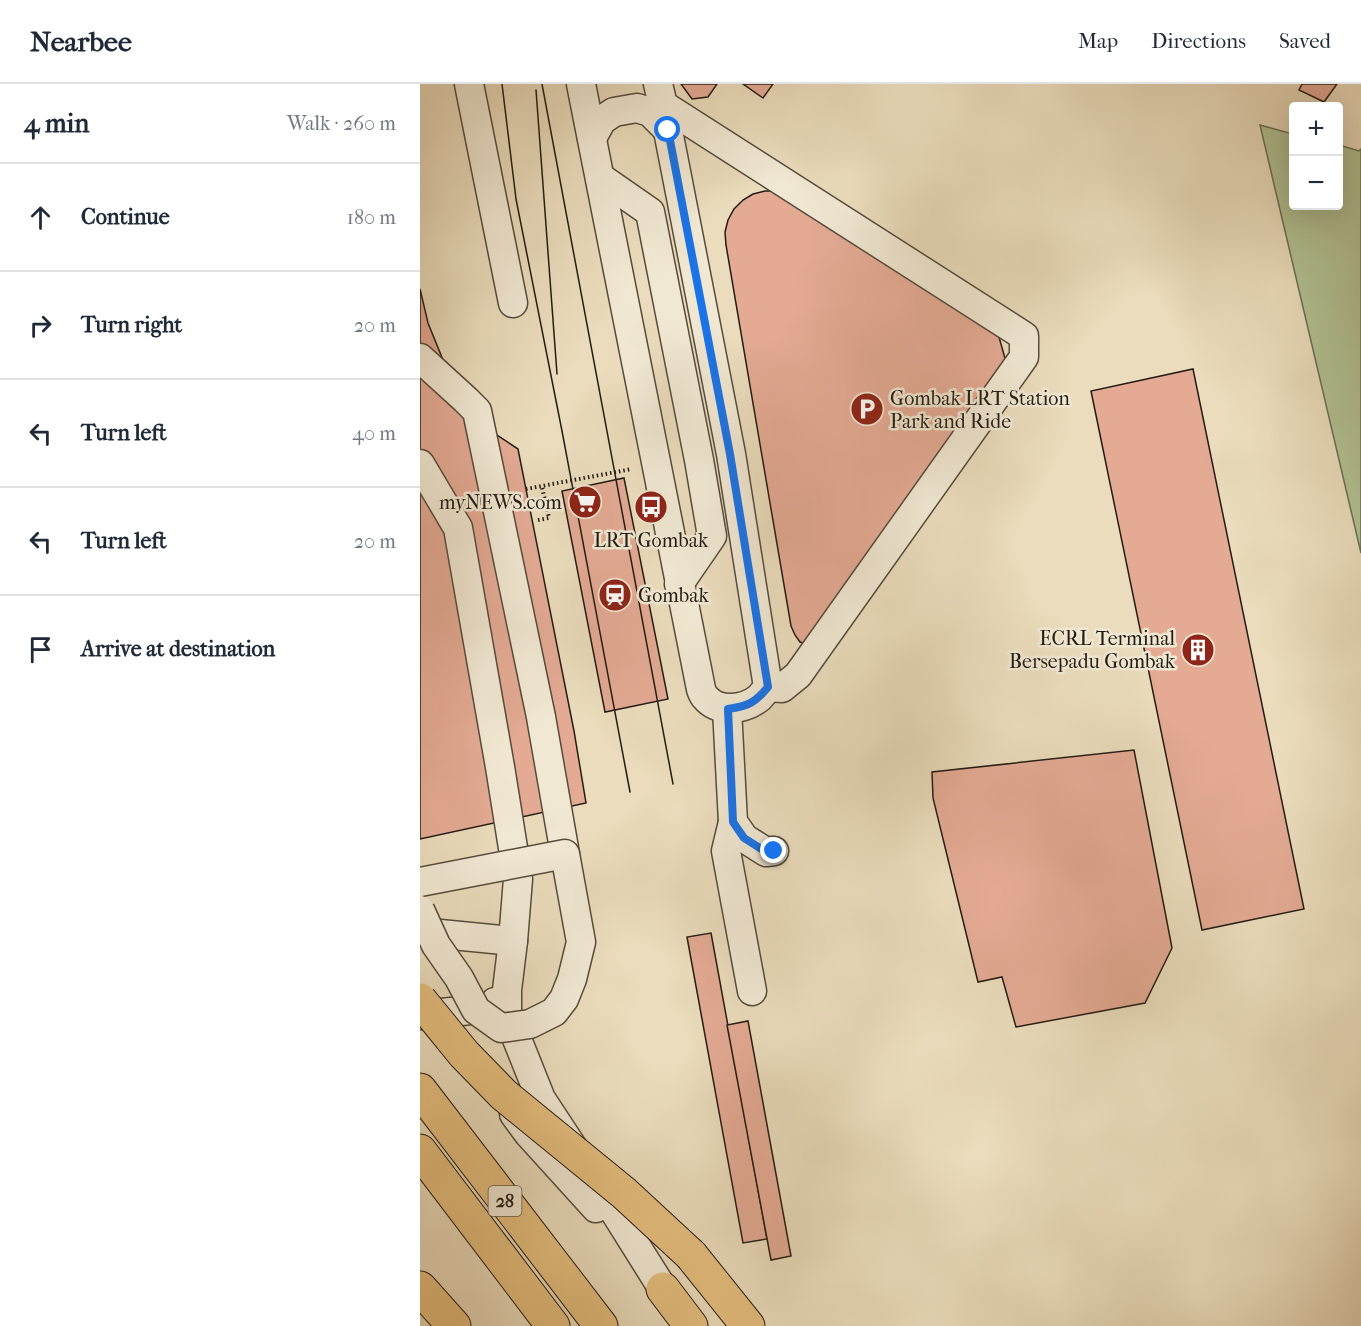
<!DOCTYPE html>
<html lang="en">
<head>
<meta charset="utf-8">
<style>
	body { margin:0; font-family:"IM FELL French Canon",serif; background:#f6f6f7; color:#1f2937 }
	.controls { position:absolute; right:18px; top:18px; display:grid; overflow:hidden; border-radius:6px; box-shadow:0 6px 24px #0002 }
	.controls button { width:54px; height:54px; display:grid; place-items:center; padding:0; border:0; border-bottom:2px solid #e0e1e3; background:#fff; color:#1f2937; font:30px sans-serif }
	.stop { position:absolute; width:18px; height:18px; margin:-14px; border:4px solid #1a73e8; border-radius:50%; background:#fff }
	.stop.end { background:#1a73e8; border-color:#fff; box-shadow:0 2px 6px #0008 }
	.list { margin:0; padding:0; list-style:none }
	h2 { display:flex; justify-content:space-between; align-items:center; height:78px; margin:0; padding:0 24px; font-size:26px }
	h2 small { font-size:20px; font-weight:400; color:#747a83 }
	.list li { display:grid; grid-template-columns:39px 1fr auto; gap:18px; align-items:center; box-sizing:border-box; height:108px; padding:0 24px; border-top:2px solid #e0e1e3 }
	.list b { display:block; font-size:22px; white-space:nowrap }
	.list em { font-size:20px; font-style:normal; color:#747a83 }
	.icon { flex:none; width:33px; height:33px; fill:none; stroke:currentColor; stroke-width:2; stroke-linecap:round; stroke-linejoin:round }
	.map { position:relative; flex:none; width:941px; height:1242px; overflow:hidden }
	header { display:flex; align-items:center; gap:36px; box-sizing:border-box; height:84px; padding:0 30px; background:#fff; border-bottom:2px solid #e0e1e3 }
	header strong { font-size:28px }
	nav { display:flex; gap:33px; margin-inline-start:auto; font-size:21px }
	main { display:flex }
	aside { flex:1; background:#fff }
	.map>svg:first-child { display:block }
	.green { fill:#b2c294; stroke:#6a6f54; stroke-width:1.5 }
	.building { fill:#e4aa94; stroke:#231c13; stroke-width:1.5 }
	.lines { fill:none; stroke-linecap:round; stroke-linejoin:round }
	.minor-casing { stroke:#554c3d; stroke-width:31 }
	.highway-casing { stroke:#231c13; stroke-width:35 }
	.path { stroke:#231c13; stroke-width:4; stroke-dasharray:1.5 3; stroke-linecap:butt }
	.minor { stroke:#f1e8d3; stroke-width:28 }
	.highway { stroke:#e5be7e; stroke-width:33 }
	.tram { stroke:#231c13; stroke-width:1.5 }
	.minor-bridge-casing { stroke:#554c3d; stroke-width:31; stroke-linecap:butt }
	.highway-bridge-casing { stroke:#231c13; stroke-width:35; stroke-linecap:butt }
	.minor-bridge { stroke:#f1e8d3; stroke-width:28 }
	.highway-bridge { stroke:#e5be7e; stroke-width:33 }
	.route { stroke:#1a73e8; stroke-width:8 }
	.labels { text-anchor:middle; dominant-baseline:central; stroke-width:5; stroke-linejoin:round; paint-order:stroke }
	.shield { fill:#f1e8d3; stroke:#61594d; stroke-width:1.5 }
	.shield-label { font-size:18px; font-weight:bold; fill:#231c13 }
	.poi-label { font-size:20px; fill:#231c13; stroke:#f1e8d3; text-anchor:start }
</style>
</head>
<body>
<header>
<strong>Nearbee</strong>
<nav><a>Map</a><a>Directions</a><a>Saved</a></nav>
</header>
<main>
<aside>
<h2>4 min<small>Walk · 260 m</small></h2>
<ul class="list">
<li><svg class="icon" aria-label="ahead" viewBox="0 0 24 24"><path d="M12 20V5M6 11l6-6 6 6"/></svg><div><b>Continue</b></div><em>180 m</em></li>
<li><svg class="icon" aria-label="right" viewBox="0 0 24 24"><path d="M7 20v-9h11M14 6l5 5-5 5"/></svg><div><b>Turn right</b></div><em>20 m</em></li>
<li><svg class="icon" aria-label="left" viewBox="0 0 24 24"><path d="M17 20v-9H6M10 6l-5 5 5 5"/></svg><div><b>Turn left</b></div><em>40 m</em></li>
<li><svg class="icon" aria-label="left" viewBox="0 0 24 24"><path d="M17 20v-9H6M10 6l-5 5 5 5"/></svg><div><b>Turn left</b></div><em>20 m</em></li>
<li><svg class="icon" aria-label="arrive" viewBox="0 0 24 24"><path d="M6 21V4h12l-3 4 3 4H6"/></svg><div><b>Arrive at destination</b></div></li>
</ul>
</aside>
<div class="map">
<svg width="941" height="1242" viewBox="0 0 941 1242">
	<rect width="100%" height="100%" fill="#eadcbc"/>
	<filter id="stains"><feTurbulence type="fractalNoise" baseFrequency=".00333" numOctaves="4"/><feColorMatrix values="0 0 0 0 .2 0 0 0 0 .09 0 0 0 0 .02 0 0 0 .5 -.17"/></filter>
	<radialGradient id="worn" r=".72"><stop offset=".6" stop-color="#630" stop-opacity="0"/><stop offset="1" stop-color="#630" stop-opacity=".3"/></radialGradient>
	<path class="green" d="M840 41 873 50 874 122H918L919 61 939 67 941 65V469Z"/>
	<g class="building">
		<path d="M261 0H297L288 13 272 15Z"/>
		<path d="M323 0H353L343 14Z"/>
		<path d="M882 0H917L904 18 879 6Z"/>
		<path d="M345 107H357L579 253 588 285 390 561 380 558 375 551 371 542 306 161 305 148 308 136 314 125 323 116 333 110Z"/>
		<path d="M0 205 8 239 45 330 98 365 154 647 166 719 0 755Z"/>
		<path d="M773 285 884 825 782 846 671 307Z"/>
		<path d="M204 394 248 615 185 628 142 407Z"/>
		<path d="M714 666 752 864 725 919 596 943 582 893 558 898 513 714 512 688Z"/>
		<path d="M291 849 347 1155 323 1159 267 853Z"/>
		<path d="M328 937 371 1172 351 1176 307 941Z"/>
	</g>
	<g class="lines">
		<defs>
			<g id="minor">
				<path d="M49 0 93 219"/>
				<path d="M161 0 281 605C282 608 283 611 285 613 298 629 324 626 339 614 342 611 345 607 348 603L311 370 243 21 238 0"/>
				<path d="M243 21 604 252V273L378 591 362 604 348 603"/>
				<path d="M172 54 182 36 194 28 217 24 230 28 248 46"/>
				<path d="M181 94 230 128 279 376 292 452 259 500"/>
				<path d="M0 274 46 316 57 327 121 633 145 770"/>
				<path d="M0 380 38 444 80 683 98 795 93 857 87 906V930L121 1015 186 1114 243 1205"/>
				<path d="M307 625 313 738 324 754 346 768 354 767"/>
				<path d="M313 738 306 767 332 907"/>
				<path d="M0 848 93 857"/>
				<path d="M0 931 71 924 75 918"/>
				<path d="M94 1030 108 1049 176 1124"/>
			</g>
			<g id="highway">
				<path d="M0 1006 181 1242"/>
				<path d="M0 1067 133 1242"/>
				<path d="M271 1171 328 1242"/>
				<path d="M0 1204 34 1242"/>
				<path d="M243 1205 271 1242"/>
			</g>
		</defs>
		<use href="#minor" class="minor-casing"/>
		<use href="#highway" class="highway-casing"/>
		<g class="path">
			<path d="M106 405 212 385"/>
			<path d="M118 436 129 434 122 403"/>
		</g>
		<use href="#minor" class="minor"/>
		<use href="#highway" class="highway"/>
		<g class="tram">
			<path d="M82 0 96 115 142 347 210 708"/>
			<path d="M122 0 253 700"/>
			<path d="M116 6 137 290"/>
		</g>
		<defs>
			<path id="minor-bridge" d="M0 798 145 770 161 858 152 895 144 915 134 928 110 940 81 944 56 926 39 894 16 861 0 826"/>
			<path id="highway-bridge" d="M0 916 44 970 84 1011 204 1109 271 1171"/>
		</defs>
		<use href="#minor-bridge" class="minor-bridge-casing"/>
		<use href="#highway-bridge" class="highway-bridge-casing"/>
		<use href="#minor-bridge" class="minor-bridge"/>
		<use href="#highway-bridge" class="highway-bridge"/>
	</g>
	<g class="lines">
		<path class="route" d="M248 46 310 370 348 603C335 619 328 622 308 625L313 738 324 754 346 768 354 767"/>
	</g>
	<defs>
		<symbol id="parking-disc" viewBox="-11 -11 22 22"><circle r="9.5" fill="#8f2418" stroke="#f1e8d3"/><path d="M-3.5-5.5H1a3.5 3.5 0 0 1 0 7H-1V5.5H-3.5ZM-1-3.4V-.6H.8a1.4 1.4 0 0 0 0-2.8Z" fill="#fff"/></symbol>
		<symbol id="supermarket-disc" viewBox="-11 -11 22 22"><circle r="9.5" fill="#8f2418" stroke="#f1e8d3"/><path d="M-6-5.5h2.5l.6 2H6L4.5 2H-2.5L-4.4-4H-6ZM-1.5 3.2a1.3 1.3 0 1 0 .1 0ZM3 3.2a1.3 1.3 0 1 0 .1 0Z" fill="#fff"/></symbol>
		<symbol id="bus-disc" viewBox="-11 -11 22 22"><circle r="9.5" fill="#8f2418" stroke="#f1e8d3"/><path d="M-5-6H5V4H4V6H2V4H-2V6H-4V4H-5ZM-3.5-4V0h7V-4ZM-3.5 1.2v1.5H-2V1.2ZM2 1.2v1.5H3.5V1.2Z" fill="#fff"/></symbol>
		<symbol id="station-disc" viewBox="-11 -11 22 22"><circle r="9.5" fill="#8f2418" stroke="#f1e8d3"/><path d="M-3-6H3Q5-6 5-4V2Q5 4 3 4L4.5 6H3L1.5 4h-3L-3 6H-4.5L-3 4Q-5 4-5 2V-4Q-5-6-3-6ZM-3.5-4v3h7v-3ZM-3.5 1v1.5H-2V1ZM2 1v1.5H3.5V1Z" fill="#fff"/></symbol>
		<symbol id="building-disc" viewBox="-11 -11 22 22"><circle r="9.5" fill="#8f2418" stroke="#f1e8d3"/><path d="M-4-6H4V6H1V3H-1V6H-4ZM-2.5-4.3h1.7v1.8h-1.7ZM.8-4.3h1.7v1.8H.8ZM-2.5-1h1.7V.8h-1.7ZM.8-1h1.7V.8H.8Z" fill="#fff"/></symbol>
	</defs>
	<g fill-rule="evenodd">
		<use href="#parking-disc" x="428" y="306" width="38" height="38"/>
		<use href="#supermarket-disc" x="146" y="399" width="38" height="38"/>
		<use href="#bus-disc" x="212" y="404" width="38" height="38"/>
		<use href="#station-disc" x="176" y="492" width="38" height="38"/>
		<use href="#building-disc" x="759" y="547" width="38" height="38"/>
	</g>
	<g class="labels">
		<rect class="shield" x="68.5" y="1102" width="33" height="30" rx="4.5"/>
		<g class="shield-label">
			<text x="85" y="1117">28</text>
		</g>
		<g class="poi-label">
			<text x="470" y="314">Gombak LRT Station<tspan x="470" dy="23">Park and Ride</tspan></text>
			<text x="142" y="418" text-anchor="end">myNEWS.com</text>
			<text x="231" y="456" text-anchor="middle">LRT Gombak</text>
			<text x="218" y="511">Gombak</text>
			<text x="755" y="554" text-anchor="end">ECRL Terminal<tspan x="755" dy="23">Bersepadu Gombak</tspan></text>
		</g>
	</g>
	<rect width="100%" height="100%" filter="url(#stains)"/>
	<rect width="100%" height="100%" fill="url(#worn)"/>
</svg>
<div class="controls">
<button>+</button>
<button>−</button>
</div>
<div class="stop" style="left:248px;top:46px"></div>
<div class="stop end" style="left:354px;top:767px"></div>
</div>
</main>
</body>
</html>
